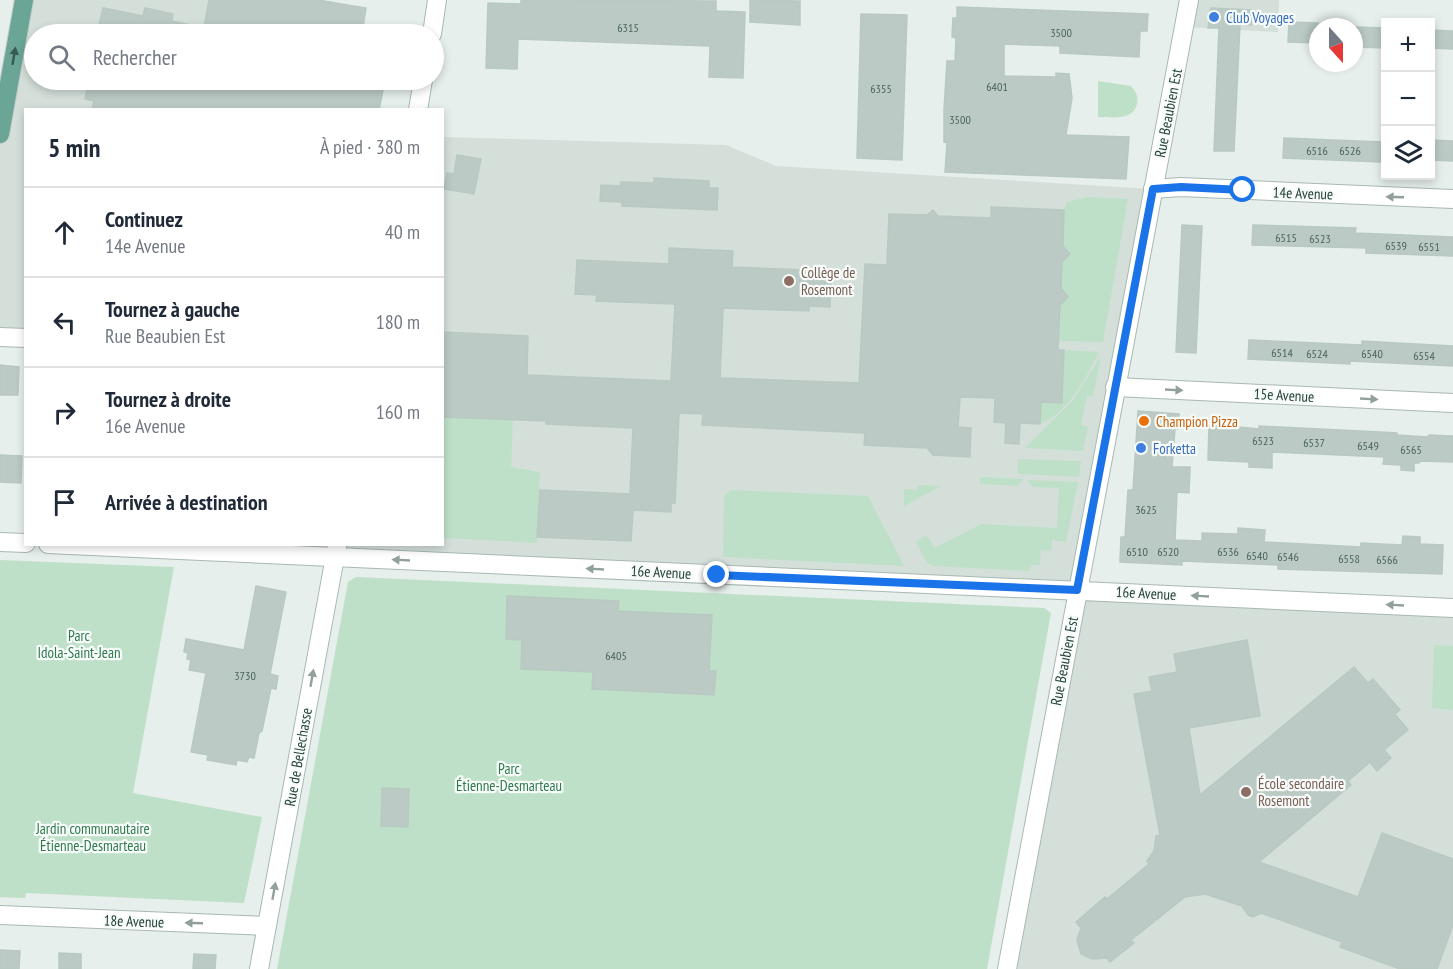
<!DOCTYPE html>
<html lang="fr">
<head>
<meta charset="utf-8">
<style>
	body { margin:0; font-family:"PT Sans Narrow",sans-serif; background:#f2f2f3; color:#1f2937 }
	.controls { position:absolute; right:18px; top:18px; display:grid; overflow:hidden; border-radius:0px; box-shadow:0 3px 9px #0003 }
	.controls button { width:54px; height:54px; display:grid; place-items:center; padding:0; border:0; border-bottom:2px solid #e0e1e3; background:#fff; color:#1f2937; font:30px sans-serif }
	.compass { position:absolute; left:1309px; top:18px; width:54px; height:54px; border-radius:50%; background:#fff; box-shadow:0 3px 9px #0003; rotate:159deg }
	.stop { position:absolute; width:18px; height:18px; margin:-14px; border:4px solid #1a73e8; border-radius:50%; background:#fff }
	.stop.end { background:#1a73e8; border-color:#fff; box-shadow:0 2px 6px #0008 }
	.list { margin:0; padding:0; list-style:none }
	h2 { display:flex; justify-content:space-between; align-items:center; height:78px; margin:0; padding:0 24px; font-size:26px }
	h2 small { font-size:20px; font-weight:400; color:#747a83 }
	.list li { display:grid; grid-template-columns:39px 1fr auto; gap:18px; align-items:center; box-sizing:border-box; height:90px; padding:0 24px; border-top:2px solid #e0e1e3 }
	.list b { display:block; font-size:22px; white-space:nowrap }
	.list p { margin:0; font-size:20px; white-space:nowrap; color:#747a83 }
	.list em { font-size:20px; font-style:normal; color:#747a83 }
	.icon { flex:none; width:33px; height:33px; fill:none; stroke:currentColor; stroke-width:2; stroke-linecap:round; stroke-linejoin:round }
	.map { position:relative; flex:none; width:1453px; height:969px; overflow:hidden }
	.search { position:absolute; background:#fff; box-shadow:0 3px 9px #0003; left:24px; top:24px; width:420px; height:66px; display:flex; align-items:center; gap:15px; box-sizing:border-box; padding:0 21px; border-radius:33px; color:#747a83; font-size:22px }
	.panel { position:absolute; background:#fff; box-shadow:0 3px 9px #0003; left:24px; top:108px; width:420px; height:438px; border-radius:0px }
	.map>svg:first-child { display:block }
	.built { fill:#d4dfda }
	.green { fill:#bfe0c8 }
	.building { fill:#bbcac4; stroke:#b8c9c2; stroke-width:1.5 }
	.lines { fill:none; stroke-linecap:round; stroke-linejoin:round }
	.minor-casing { stroke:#a8b8b2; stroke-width:20 }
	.major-casing { stroke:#c2cac8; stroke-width:20 }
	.minor { stroke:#fff; stroke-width:18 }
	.major { stroke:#6aa596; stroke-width:18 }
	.oneway { fill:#365b51 }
	.oneway2 { fill:#92a09c }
	.route { stroke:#1a73e8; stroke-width:8 }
	.shop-dot { fill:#3f7fe0; stroke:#f7fbf9; stroke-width:2 }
	.education-dot { fill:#8d6e63; stroke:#f7fbf9; stroke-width:2 }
	.food-dot { fill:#e8710a; stroke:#f7fbf9; stroke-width:2 }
	.labels { text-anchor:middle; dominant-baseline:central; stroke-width:4.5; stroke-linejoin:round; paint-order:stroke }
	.number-label { font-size:12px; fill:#4a645c }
	.shop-label { font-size:15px; fill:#366cbe; stroke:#f7fbf9; text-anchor:start }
	.street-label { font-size:15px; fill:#24423a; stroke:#f7fbf9 }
	.education-label { font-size:15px; fill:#785e54; stroke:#f7fbf9; text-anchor:start }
	.food-label { font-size:15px; fill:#c56008; stroke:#f7fbf9; text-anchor:start }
	.park-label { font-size:15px; fill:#2d7a4b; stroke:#f7fbf9 }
</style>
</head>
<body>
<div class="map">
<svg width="1453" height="969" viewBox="0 0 1453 969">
	<rect width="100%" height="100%" fill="#e6efeb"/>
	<g class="built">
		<path d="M24 0H209L203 34H34V80H194L189 109 26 110 25 338 0 337V135Z"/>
		<path d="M1189 0H1279L1278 32 1184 27Z"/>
		<path d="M443 137 726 145 776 166 1153 189 1078 589 1453 608V969H1007L1077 590 334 557 337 545 442 544Z"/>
	</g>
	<g class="green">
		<path d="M1098 81 1131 86C1135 91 1139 96 1137 104 1133 121 1112 117 1098 117Z"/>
		<path d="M1087 197 1128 199 1103 342 1059 341 1060 305 1068 297 1061 289 1062 262 1070 254 1063 246 1064 210 1067 202Z"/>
		<path d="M1064 350 1099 352C1086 378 1068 413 1040 424L1041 402 1062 403Z"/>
		<path d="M1101 356 1093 396H1087L1081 425 1088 427 1083 451 1025 448 1074 399Z"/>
		<path d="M443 417 513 420 511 467 540 472 537 543 443 538Z"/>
		<path d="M1018 459 1081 461 1079 477 1018 474Z"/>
		<path d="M980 477 1023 479 1018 486 980 484Z"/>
		<path d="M1028 480 1078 482 1066 542 1052 540 1051 551 1041 550 1040 565H1031L1030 571 933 566 927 563 916 542 924 536 929 538 934 548 981 524 1057 528 1059 488 1032 487Z"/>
		<path d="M918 485 941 486 904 506V489L917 490Z"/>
		<path d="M731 490 868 496 904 566 723 557 724 496Z"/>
		<path d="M0 560 174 567 133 793 262 817 244 903 26 893 25 898 0 897Z"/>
		<path d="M356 577 1044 608 1051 613 987 969H277L348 582Z"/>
		<path d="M1434 645 1453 646V710L1432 708Z"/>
	</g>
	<g class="building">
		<path d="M209 0H318L366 8 362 34H97L103 8 143 16 145 8 173 14 172 21 204 28Z"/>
		<path d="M521 0 716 1V11L745 12 743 78 709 77 710 46 518 39 517 69 486 68 488 3 521 4Z"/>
		<path d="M750 0 800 1V25L750 22Z"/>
		<path d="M957 7 1148 14 1147 31H1140L1139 57 1060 53V46L1004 44V76L1056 77V73L1069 74 1072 98 1066 135 1129 137 1126 179 945 172 947 143 944 142V109L947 61H955L956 38 952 37 953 18H957Z"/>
		<path d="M1211 8 1252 10 1251 25 1240 24 1234 151H1214L1219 28H1208Z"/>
		<path d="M861 14 907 15 902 160 857 158Z"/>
		<path d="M1289 22 1318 23V43L1288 42Z"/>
		<path d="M1354 27 1386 28V48L1354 47Z"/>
		<path d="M1431 30 1453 31V49L1431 48Z"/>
		<path d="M89 80H385L379 110H92L94 101 85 99Z"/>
		<path d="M1284 138 1382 142 1381 162 1283 158Z"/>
		<path d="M1431 140 1453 141V161L1431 160Z"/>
		<path d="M457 155 481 159 474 194 444 189 447 173 454 174Z"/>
		<path d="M654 178 709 181V188H718L717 210 622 206V202L600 201 601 185 621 186V182L654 183Z"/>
		<path d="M991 207 1064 210 1063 246 1070 254 1062 262 1061 288 1068 297 1060 305 1058 350H1064L1062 403 1041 402 1040 424 1020 423 1019 444 1005 443 1006 423 994 422 995 398 960 397 958 427 971 428 970 457 933 455 927 448 864 445 865 433 702 425 703 414 679 413 675 503H671V512L633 510 631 541 537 537 540 490 630 494 633 428 546 424V421L442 417V332L528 336 527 375 671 381 675 304 596 301 597 295 575 294 577 260 669 264V248L733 251 732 267 831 271 830 307 809 306V311L723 308 720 378 859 383 865 264 887 265 889 214 927 215 933 210 938 216 991 218Z"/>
		<path d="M1182 225 1202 226 1196 353 1176 352Z"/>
		<path d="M1253 225 1356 228 1355 233 1453 237V256L1366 253V248L1252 245Z"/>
		<path d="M1249 340 1362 345V341L1453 346V366L1350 361V364L1248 359Z"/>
		<path d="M0 365 19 367 18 395H0Z"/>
		<path d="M1138 411 1179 414 1178 429H1175L1172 467H1190L1189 493 1177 492 1175 540 1202 541V533L1238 534V528L1265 530 1264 542 1361 547V543L1402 545 1403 536 1420 537V544L1443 545 1442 574 1278 569V565L1182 561V565L1120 562 1121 537H1125L1128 490H1133Z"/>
		<path d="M1216 425 1259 429V426L1380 432 1397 433V435L1428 437 1429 435 1453 436V462L1419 461V463H1414V471L1401 470V465L1383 464 1384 457 1272 452V468L1249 467V462L1208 460 1209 426Z"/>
		<path d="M0 455 22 456 21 483 0 482Z"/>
		<path d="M256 586 286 592 270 674 278 676 276 689 271 688 262 731 259 733 254 758 249 757 247 762 237 760 236 765 207 760 208 755 191 752 206 673 189 670 191 660 187 659 188 653 184 652 186 639 244 650Z"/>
		<path d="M507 596 619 601 618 611 712 615 709 671H716L714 695 592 689 593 672 521 669 522 640 506 639Z"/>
		<path d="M1247 640 1260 716 1189 728 1200 795 1354 667 1368 683 1373 679 1400 710 1395 714 1408 730 1384 750 1391 758 1377 771 1370 762 1348 781 1351 785 1259 862 1358 897 1382 833 1453 859V925L1437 969H1400L1340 947 1342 942 1261 913 1253 917 1248 915 1242 906 1205 894 1185 897 1131 940 1134 943 1110 962 1107 958 1092 959 1081 954 1077 940 1081 928 1076 922 1105 897 1107 899 1149 864 1147 861 1154 851 1156 836 1160 835 1134 694 1152 691 1149 677 1177 672 1174 654Z"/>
		<path d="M382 788 409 789 408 827 381 826Z"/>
		<path d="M0 950 20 951 19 969H0Z"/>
		<path d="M59 953 81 954V969H59Z"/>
		<path d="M194 954 216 955 215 969H193Z"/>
	</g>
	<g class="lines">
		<defs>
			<g id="minor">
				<path d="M432 34 437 0"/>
				<path d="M418 110 423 80"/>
				<path d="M1153 189 1181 187 1453 199"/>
				<path d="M0 337 26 338"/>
				<path d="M1115 387 1453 403"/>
				<path d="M0 542 26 543"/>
				<path d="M48 544 1453 608"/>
				<path d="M0 915 267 926"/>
				<path d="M259 969 337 546"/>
				<path d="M1007 969 1189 0"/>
			</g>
			<path id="major" d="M0 134 24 0"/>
		</defs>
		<use href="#minor" class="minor-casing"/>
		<use href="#major" class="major-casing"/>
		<use href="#minor" class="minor"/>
		<use href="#major" class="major"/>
	</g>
	<defs><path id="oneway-solid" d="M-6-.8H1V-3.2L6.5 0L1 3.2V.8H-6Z" transform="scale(1.5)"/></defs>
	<use class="oneway" href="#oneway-solid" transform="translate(14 56) rotate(-80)"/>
	<g class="oneway2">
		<use href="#oneway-solid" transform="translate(1395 197) rotate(-178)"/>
		<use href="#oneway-solid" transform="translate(1174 390) rotate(3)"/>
		<use href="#oneway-solid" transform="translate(1369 399) rotate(3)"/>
		<use href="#oneway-solid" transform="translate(401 560) rotate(-177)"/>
		<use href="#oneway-solid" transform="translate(595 569) rotate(-177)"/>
		<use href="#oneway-solid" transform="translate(1200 596) rotate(-177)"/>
		<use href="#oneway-solid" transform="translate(1395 605) rotate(-177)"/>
		<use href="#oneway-solid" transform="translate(312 678) rotate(-80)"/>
		<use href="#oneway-solid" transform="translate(274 891) rotate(-80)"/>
		<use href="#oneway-solid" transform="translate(194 923) rotate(-178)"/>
	</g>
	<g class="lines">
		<path class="route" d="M717 575 1077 590 1153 189 1181 187 1243 190"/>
	</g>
	<g class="shop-dot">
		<circle cx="1214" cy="17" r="6"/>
		<circle cx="1141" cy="448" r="6"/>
	</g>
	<g class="education-dot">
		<circle cx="789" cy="281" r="6"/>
		<circle cx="1246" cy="792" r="6"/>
	</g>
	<circle class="food-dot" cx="1144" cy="421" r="6"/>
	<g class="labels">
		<g class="number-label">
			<text x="628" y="27">6315</text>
			<text x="1061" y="32">3500</text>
			<text x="997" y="86">6401</text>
			<text x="881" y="88">6355</text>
			<text x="960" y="119">3500</text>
			<text x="1317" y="150">6516</text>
			<text x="1350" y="150">6526</text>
			<text x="1286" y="237">6515</text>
			<text x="1320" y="238">6523</text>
			<text x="1396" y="245">6539</text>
			<text x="1429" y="246">6551</text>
			<text x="1282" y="352">6514</text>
			<text x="1317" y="353">6524</text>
			<text x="1372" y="353">6540</text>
			<text x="1424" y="355">6554</text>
			<text x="1263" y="440">6523</text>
			<text x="1314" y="442">6537</text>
			<text x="1368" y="445">6549</text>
			<text x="1411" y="449">6565</text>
			<text x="1146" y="509">3625</text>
			<text x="1137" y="551">6510</text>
			<text x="1168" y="551">6520</text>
			<text x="1228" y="551">6536</text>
			<text x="1257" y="555">6540</text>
			<text x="1288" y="556">6546</text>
			<text x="1349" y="558">6558</text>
			<text x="1387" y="559">6566</text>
			<text x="616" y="655">6405</text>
			<text x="245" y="675">3730</text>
		</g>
		<g class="shop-label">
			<text x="1226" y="17">Club Voyages</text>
			<text x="1153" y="448">Forketta</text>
		</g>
		<g class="street-label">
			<text transform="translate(1168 113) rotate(-79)">Rue Beaubien Est</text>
			<text transform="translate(1303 193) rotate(2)">14e Avenue</text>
			<text transform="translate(1284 395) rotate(3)">15e Avenue</text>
			<text transform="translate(661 572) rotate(3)">16e Avenue</text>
			<text transform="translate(1146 593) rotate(3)">16e Avenue</text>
			<text transform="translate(1064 661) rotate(-79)">Rue Beaubien Est</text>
			<text transform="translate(298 757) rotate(-80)">Rue de Bellechasse</text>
			<text transform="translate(134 921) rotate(2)">18e Avenue</text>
		</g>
		<g class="education-label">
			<text x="801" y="272">Collège de<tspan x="801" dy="17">Rosemont</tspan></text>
			<text x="1258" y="783">École secondaire<tspan x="1258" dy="17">Rosemont</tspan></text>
		</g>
		<g class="food-label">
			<text x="1156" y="421">Champion Pizza</text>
		</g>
		<g class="park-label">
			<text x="79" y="635">Parc<tspan x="79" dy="17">Idola-Saint-Jean</tspan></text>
			<text x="509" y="768">Parc<tspan x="509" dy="17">Étienne-Desmarteau</tspan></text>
			<text x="93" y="828">Jardin communautaire<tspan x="93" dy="17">Étienne-Desmarteau</tspan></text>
		</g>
	</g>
</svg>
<div class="controls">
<button>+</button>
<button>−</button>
<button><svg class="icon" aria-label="layers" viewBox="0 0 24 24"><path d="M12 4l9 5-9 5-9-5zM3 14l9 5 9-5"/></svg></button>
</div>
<svg class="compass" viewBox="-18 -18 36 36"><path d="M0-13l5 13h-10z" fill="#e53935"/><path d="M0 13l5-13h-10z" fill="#747a83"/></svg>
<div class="stop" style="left:1243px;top:190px"></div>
<div class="stop end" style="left:717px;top:575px"></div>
<div class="search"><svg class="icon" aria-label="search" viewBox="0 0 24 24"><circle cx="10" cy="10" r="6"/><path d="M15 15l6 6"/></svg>Rechercher</div>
<section class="panel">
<h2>5 min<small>À pied · 380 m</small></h2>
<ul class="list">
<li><svg class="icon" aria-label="ahead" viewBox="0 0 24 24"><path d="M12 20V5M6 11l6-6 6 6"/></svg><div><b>Continuez</b><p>14e Avenue</p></div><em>40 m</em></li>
<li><svg class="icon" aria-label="left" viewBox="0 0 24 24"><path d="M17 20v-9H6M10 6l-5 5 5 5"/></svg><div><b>Tournez à gauche</b><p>Rue Beaubien Est</p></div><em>180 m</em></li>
<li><svg class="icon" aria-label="right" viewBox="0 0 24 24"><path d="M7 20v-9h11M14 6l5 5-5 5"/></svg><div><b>Tournez à droite</b><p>16e Avenue</p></div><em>160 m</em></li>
<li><svg class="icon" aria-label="arrive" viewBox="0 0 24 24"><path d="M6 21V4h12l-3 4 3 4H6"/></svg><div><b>Arrivée à destination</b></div></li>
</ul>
</section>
</div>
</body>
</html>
